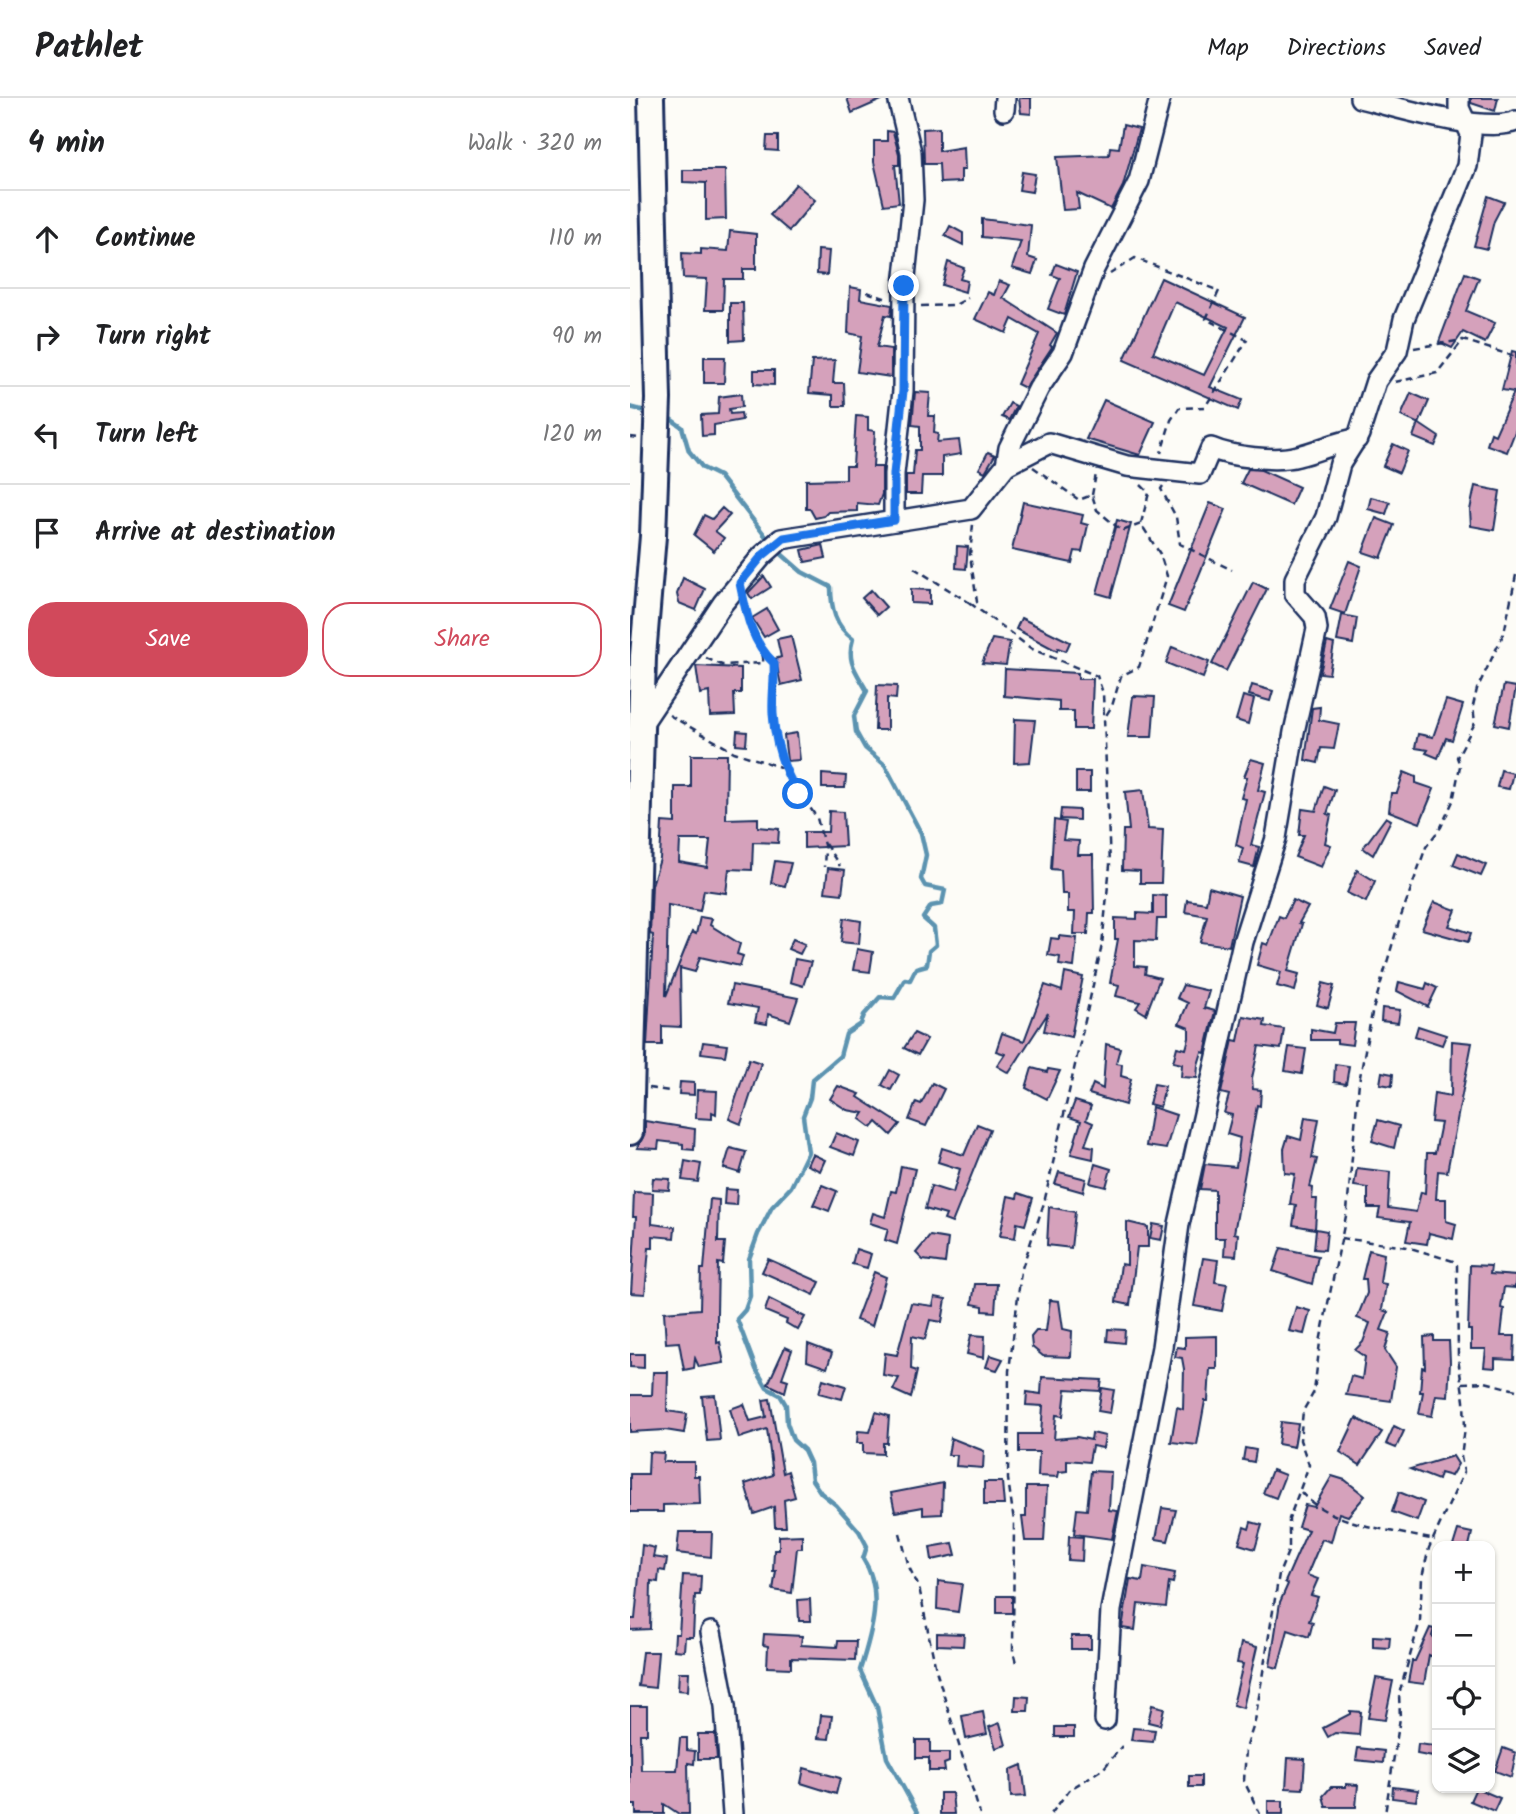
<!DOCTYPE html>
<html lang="en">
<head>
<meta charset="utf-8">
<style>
	body { margin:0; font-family:Kalam,sans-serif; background:#f6f6f6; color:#202124 }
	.controls { position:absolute; right:21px; bottom:21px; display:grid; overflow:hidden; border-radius:14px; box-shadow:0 2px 5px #0004 }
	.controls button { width:63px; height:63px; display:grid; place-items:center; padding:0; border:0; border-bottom:2px solid #e0e0e0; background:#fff; color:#202124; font:35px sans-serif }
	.stop { position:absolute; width:21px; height:21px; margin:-16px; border:5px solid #1a73e8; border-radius:50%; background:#fff }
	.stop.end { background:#1a73e8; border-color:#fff; box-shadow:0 2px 7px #0008 }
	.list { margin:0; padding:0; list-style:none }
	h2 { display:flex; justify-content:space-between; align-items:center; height:91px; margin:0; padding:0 28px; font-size:30px }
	h2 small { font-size:23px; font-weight:400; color:#757577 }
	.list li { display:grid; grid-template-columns:46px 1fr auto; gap:21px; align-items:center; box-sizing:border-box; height:98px; padding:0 28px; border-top:2px solid #e0e0e0 }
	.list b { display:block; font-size:26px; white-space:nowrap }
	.list em { font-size:23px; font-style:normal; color:#757577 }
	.actions { display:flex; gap:14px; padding:21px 28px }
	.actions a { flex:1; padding:16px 0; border:2px solid #d1495b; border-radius:28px; text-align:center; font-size:24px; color:#d1495b }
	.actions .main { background:#d1495b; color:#fff }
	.icon { flex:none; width:38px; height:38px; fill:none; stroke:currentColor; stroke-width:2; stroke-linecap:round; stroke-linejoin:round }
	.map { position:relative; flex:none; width:886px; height:1716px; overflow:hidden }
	header { display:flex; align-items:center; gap:42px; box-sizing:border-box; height:98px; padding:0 35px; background:#fff; border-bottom:2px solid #e0e0e0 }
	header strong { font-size:33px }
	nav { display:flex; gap:38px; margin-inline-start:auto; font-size:24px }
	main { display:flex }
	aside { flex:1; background:#fff }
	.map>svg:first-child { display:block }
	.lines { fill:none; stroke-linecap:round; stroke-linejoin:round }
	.stream { stroke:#5c93b0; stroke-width:4.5 }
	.building { fill:#d5a1bb; stroke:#1b2f5e; stroke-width:2; fill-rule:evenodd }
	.minor-casing { stroke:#1b2f5e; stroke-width:24 }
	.major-casing { stroke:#1b2f5e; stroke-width:30 }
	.path { stroke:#1b2f5e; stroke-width:2.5; stroke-dasharray:7 5; stroke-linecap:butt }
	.minor { stroke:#fdfcf7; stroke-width:19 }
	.major { stroke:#fdfcf7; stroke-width:24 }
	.route { stroke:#1a73e8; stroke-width:9 }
</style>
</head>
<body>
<header>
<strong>Pathlet</strong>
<nav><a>Map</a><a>Directions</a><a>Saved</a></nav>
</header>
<main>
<aside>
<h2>4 min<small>Walk · 320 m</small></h2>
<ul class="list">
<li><svg class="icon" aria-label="ahead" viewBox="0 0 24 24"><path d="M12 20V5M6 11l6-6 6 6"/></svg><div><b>Continue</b></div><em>110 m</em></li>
<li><svg class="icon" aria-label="right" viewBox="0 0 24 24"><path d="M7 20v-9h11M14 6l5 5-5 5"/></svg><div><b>Turn right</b></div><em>90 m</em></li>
<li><svg class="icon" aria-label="left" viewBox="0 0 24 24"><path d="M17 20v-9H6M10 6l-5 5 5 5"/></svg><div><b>Turn left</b></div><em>120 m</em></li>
<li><svg class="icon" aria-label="arrive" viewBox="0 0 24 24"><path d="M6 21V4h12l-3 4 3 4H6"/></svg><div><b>Arrive at destination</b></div></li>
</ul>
<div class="actions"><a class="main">Save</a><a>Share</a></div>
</aside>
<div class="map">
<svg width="886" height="1716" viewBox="0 0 886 1716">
	<rect width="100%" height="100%" fill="#fdfcf7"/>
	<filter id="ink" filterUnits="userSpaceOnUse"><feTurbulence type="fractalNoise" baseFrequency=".0143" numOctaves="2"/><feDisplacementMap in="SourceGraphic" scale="14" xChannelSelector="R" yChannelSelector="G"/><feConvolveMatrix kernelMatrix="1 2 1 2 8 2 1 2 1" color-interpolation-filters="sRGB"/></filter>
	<g filter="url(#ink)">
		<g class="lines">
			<g class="stream">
				<path d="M0 309 19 314"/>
				<path d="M35 317 52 329 59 353 73 370 89 378 140 444"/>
				<path d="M148 453 172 474 201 489C201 510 205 528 223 541 216 564 226 573 237 593L224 618 226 634 235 650 255 667 291 735 296 757 291 781 295 788 315 792 312 806 301 808 293 820 304 830 306 847 299 853 297 867 286 870 280 882 275 881 264 900 250 899 234 917 231 926 216 936 210 958 182 982 180 1000 173 1018 178 1054 161 1089 142 1109 128 1136 119 1161 120 1198 115 1212 107 1221 126 1271 137 1290 150 1297 156 1307 157 1325 163 1342 174 1352 180 1365 182 1382 191 1395 206 1407 229 1433 237 1448 233 1461C255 1493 241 1537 230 1572L247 1609 257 1660 288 1716"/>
			</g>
		</g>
		<g class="building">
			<path d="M217 0H256L222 15Z"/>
			<path d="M389 0H401V16L391 15Z"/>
			<path d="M841 0H868L865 13 841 5Z"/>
			<path d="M493 27 509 31 493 88 481 111 447 95 449 111 433 112 427 59 479 57 480 49 489 50Z"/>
			<path d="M309 30V53L334 49 335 72H331V84L310 85 309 66H294L293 31Z"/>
			<path d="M257 33 263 34 269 56V67H265L269 105 254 107 244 64V43H257Z"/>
			<path d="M137 38H148V53L136 52Z"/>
			<path d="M53 72H95L96 121 76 122V85L53 84Z"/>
			<path d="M392 74 405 76 402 94 389 92Z"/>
			<path d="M166 86 185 102 159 133 140 117Z"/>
			<path d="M858 98 874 104 864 123 857 151 844 148Z"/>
			<path d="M352 121 401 127 398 159 407 162 402 176 382 170 391 143 352 139Z"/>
			<path d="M320 128 333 135V147L315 138Z"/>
			<path d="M100 133 126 136V171H113V181H94L93 212H75L77 181 53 180 52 155 71 156V151L98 153Z"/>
			<path d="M188 152 199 153 197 177 187 176Z"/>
			<path d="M318 164 334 170 330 181 337 183 335 194 312 187Z"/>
			<path d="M426 166 447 174 434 217 418 211 430 180 422 177Z"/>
			<path d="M835 175 849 180 836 213 865 225 855 245 833 234 822 250 809 244Z"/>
			<path d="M531 180 615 219 580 289 612 302 608 312 494 262ZM545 204 598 229 574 277 523 255Z"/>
			<path d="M369 183 380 187 373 200 427 235 420 247 422 249 395 290 387 286 409 236 382 221 376 235 345 221 358 194 364 197Z"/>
			<path d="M220 189 231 191 230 201 262 207 261 218 255 217 247 249 261 251V279L227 274 232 238 218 235Z"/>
			<path d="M100 205H113L114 242 100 243Z"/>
			<path d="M882 253 886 254V331L877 354 857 347 861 335 865 337 884 294 872 292Z"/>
			<path d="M74 259H95L94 285H74Z"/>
			<path d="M205 262 203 285H214L215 308H203V297L179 295 182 263Z"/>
			<path d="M124 272H144V287L124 286Z"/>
			<path d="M285 294 300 295 298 318H305L304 335 308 336 307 344 329 342 331 356 312 359V378H292L291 396H276V377H283L285 352H290V328L282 327Z"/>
			<path d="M781 295 799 303 789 326 771 318Z"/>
			<path d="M111 296 112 309 99 311 100 316 111 315 112 322 84 327V337L72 338 71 317 88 316 89 299Z"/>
			<path d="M474 302 525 324 510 357 456 341Z"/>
			<path d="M380 305 386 308 379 322 372 319Z"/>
			<path d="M226 318 238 319V332L245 333 243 369H252V396L248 407 227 405V413L198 414 194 418 185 420 180 411H176V382L216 381V368H223Z"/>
			<path d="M788 325 809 339 805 348 783 339Z"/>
			<path d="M763 346 778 353 769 375 753 368Z"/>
			<path d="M358 354 365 357 355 374 349 371Z"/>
			<path d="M618 371 631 372 669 389 661 407 611 385Z"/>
			<path d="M845 388 870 393 864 432 841 428 840 412Z"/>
			<path d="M741 399 760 404 756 416 738 411Z"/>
			<path d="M393 404 453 417 451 425 458 427 452 454 445 453 442 465 382 452Z"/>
			<path d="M580 405 596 411 554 514 538 508Z"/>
			<path d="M92 410 100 417 85 433 94 440 84 453 64 437 74 417 82 421Z"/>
			<path d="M746 420 764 427 751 460 733 454Z"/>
			<path d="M487 422 501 426 481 499 467 495Z"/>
			<path d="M193 447 196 460 175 464 172 452Z"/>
			<path d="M327 448 338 449 336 471 326 470Z"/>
			<path d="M719 463 731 468 715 516 700 511Z"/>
			<path d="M134 478 141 489 122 501 118 495Z"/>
			<path d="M53 480 75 491 66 512 49 505 47 496Z"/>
			<path d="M623 484 637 491 596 573 582 566Z"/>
			<path d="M281 491 300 492V506L281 505Z"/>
			<path d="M241 492 256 509 247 517 232 500Z"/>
			<path d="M137 511 148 531 134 539 122 520Z"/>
			<path d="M712 517 727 520 723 546 707 543Z"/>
			<path d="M391 520 440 544 436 553 428 550 427 553 386 531Z"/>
			<path d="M161 538 172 582 151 587 145 561 151 559 147 541Z"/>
			<path d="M362 541 380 544 376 567 352 565Z"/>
			<path d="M697 544 704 546 699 576 690 575Z"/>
			<path d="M542 549 579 564 573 580 536 565Z"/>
			<path d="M66 568 111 570V595H104L105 617 80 618 79 594 70 596Z"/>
			<path d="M375 571 448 575V581H463L461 631H444V613H429V603L374 598Z"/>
			<path d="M247 587 267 588 266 601 257 600V632H245Z"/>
			<path d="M622 587 643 593 640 603 619 597Z"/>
			<path d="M874 587 886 589 879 629 865 626Z"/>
			<path d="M503 598 525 599 522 639H498Z"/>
			<path d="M613 598 624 601 618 626 606 622Z"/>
			<path d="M816 602 833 607 822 642 816 640 808 660 796 655 798 652 785 650 788 636 803 639Z"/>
			<path d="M690 609 689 622 709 626 704 651 691 650 688 665 675 662 682 610Z"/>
			<path d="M385 621 405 622 400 664 384 665Z"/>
			<path d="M107 633 117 634 116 647 106 646Z"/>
			<path d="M167 635 170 662 157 663 154 637Z"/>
			<path d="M61 657H97L96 721 128 720V729L149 731 148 745 123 744 122 772 99 771 96 795 74 792 70 813 38 807 36 898 62 834 66 836 70 819 82 821 80 827 110 846 107 856 113 858 110 868 70 859 65 874 50 870 51 929 32 928V947H17L23 837 20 836 22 787 30 761 32 724 45 725V689H61ZM50 742H80L77 769 49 764Z"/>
			<path d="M621 661 635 665 628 692 635 694 621 747 629 749 624 769 609 765 613 750 606 747 616 701 611 700 617 679H614Z"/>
			<path d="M871 672 883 675 879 691 867 689Z"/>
			<rect x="446" y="674" width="14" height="20"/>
			<path d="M774 674 786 679V685L804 691 790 725 759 713 761 695H767Z"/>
			<path d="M192 676 216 678 215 690H192Z"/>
			<path d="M694 688 705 692 697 716 701 717 695 745 701 747 691 769 665 759 674 737H669L672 711 686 713Z"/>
			<path d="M513 692 518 731 533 732 531 785H510V773L492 772 493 732H499L495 694Z"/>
			<path d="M431 711 449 712V722L430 721Z"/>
			<path d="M199 713 213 714 215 748 174 750V734H198Z"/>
			<path d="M756 719 761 722 743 757 733 750Z"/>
			<path d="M424 722 436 724 433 742 449 743 448 757H463L464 815H459L458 836H444L445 814H438V796H432L431 772 421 771Z"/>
			<path d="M828 755 856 767 851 778 823 767Z"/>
			<path d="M145 763 161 765 155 788 141 785Z"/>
			<path d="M198 770 215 772 212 796 195 794Z"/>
			<path d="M727 772 745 783 736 804 717 795Z"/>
			<path d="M579 789 610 798 599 848 570 844 577 818 555 814 557 802 576 805Z"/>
			<path d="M523 797 536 798V821H527L526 843 505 842V868L516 869 515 876 530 880 516 916 506 910 510 904 486 898 489 887 480 885 488 841H485V820L507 821V815L523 816Z"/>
			<path d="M663 802 678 809 669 825 672 826 658 873 669 876 665 893 647 888 651 874 627 867 633 845 638 847 649 818 654 820Z"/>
			<path d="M804 804 826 812 819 828 841 835 838 844 792 831Z"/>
			<path d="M214 820 231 823 229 846 211 844Z"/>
			<path d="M429 838 447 840 444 869 429 867 430 859 418 857 421 840 429 841Z"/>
			<path d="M163 841 175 846 170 856 158 851Z"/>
			<path d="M227 851 243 854 240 874 223 872Z"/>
			<path d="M165 861 181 864 173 888 160 884Z"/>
			<path d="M435 875 453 879 441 939 414 933 418 915 379 975 367 968 375 956 366 953 372 935 394 943 415 887 432 893Z"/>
			<path d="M769 884 795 891 797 885 807 890 798 909 767 893Z"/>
			<path d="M693 885 704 888 698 910 687 907Z"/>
			<path d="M102 887 168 900 160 923 138 916 137 926 125 924 128 910 98 905Z"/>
			<path d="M553 887 579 893 574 910 585 913 575 955 572 954 568 967 567 980 551 979 552 966 543 964 547 949 556 951 559 940V930L549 926 558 905 547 900Z"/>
			<path d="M752 910 770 912 768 925 751 923Z"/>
			<path d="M613 918 635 922 634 928 654 931 651 951 629 948 622 980 623 991 631 992 630 1008 627 1007 604 1135 608 1136 606 1158 594 1157 595 1140H585V1092L570 1091 575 1066 606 1069 610 1040 597 1036 602 1017 594 1015 599 997 591 995 603 942 608 943Z"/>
			<path d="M705 925H725L722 947 707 945V942H681V931L703 935Z"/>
			<path d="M788 928 816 937 812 947 785 938Z"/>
			<path d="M284 935 297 941 288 957 274 950Z"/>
			<path d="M822 943 842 945 817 1074 808 1073 806 1101H816V1123L826 1126 823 1141 799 1135 797 1146 776 1143 780 1124 748 1120 750 1110H738V1090L724 1088 727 1070 760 1074 758 1110 786 1114 791 1094 795 1095 797 1055H805L811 1025 801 1024 804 995 821 998Z"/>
			<path d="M73 944 97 947 95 958 71 955Z"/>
			<path d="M476 946 490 950 486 965 492 966 491 978 501 981 495 1007 459 996 463 986 473 991Z"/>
			<path d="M659 949 676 951 672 976 655 973Z"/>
			<path d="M119 961 131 965 111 1026 99 1021Z"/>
			<path d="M705 966 719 968 716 986 704 984Z"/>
			<path d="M402 970 417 974 418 971 430 973 417 1001 396 990Z"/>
			<path d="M260 972 269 977 261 992 252 987Z"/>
			<path d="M752 974 763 976 762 988 750 986Z"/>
			<path d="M50 984 64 985V997L49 996Z"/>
			<path d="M302 985 314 991 296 1028 279 1022 286 1004 291 1006Z"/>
			<path d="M524 986 535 988 530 1009 519 1006Z"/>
			<path d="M208 988 230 996 228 999 270 1026 261 1037 247 1024 242 1030 230 1021 234 1015 217 1012 200 1001Z"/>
			<path d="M67 992 87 993 86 1016 82 1014V1021L66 1020Z"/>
			<path d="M445 1003 461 1008 456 1022 463 1025 455 1047 464 1049 463 1061 441 1056 451 1023 439 1019Z"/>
			<path d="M522 1009 546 1017 536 1051 516 1048Z"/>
			<path d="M675 1019 689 1021 682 1060 687 1061 680 1089 683 1090 682 1101H687L685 1131 663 1127 666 1107 660 1106 665 1076 655 1075 654 1051 658 1038 671 1042Z"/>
			<path d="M748 1022 769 1028 764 1050 742 1043Z"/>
			<path d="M15 1023 65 1031 64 1052 53 1051V1046L29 1043 28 1051 7 1050 15 1035Z"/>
			<path d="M347 1026 360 1031 322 1125 314 1122 316 1117 295 1111 301 1088 323 1095 330 1071 308 1064 312 1050 334 1057Z"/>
			<path d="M206 1035 229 1044 224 1058 200 1049Z"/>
			<path d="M100 1050 116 1054 110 1075 94 1070Z"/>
			<path d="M182 1056 195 1062 190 1073 177 1067Z"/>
			<path d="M55 1063 71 1066 68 1084 52 1082Z"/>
			<path d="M465 1066 481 1071 476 1089 460 1085Z"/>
			<path d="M271 1068 285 1071 267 1146 255 1142 258 1131 240 1125 243 1115 255 1119 261 1093 266 1094Z"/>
			<path d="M429 1074 456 1081 453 1094 425 1086Z"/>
			<path d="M23 1080 40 1081 39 1092 22 1091Z"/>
			<path d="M192 1087 207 1093 199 1113 183 1107Z"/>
			<path d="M95 1091 107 1092 106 1107 94 1106Z"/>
			<path d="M4 1094 23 1095 22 1126 45 1129 44 1140 23 1138V1150H19L15 1196 1 1195 6 1119H3Z"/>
			<path d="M388 1095 403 1100 395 1127 387 1125 385 1140 370 1138 378 1098 387 1100Z"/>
			<path d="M80 1101 89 1102 88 1144H95L93 1166 88 1165 87 1216V1245L90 1244 94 1265 69 1269 65 1260 64 1270 54 1272 49 1244 36 1245 34 1214 70 1211 71 1171H74Z"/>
			<path d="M419 1109 445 1114 441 1150 417 1147Z"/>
			<path d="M497 1124 518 1129V1149H507L500 1207 486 1204 491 1166 497 1167Z"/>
			<path d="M523 1126 534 1128 531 1142 520 1140Z"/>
			<path d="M686 1131 697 1133 695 1152 684 1151Z"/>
			<path d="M300 1138 318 1141 315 1165 293 1162 286 1155Z"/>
			<path d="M651 1150 688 1158 682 1186 643 1173Z"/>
			<path d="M226 1151 241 1156 237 1170 222 1166Z"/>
			<path d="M739 1152 754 1156 750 1185 756 1186 752 1212 758 1214 751 1232 760 1235 755 1252 766 1269 761 1303 716 1297 721 1278 732 1281 735 1259 725 1252 733 1244 740 1225 727 1220 737 1195 736 1181H732Z"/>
			<path d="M573 1160 588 1162 585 1184 597 1186 592 1213 564 1208Z"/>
			<path d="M138 1161 190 1184 184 1197 132 1174Z"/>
			<path d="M840 1167 861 1168 860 1176 886 1178 885 1190 874 1189 871 1210 874 1211 871 1238H885L884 1262 865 1261V1270L854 1269 856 1251H841V1232H838Z"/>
			<path d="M244 1174 256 1179 242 1228 226 1222Z"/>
			<path d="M345 1186H367L365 1214 353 1213V1208L342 1206Z"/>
			<path d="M305 1199 316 1201 312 1224 300 1222 295 1241 282 1238 281 1271 287 1273 281 1300 263 1292 269 1280 253 1277 255 1255 267 1257 281 1205 303 1208Z"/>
			<path d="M139 1201 175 1219 168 1232 156 1225 157 1222 135 1213Z"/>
			<path d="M420 1202 429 1203 433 1231 442 1233 441 1259 413 1258 402 1249 401 1239 406 1233H416Z"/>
			<path d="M666 1209 680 1213 674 1236 659 1233Z"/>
			<path d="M478 1231 495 1232 494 1245 477 1243Z"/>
			<path d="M341 1237 355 1238 354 1260 337 1256Z"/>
			<path d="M587 1238V1271H580L578 1303H575L567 1347 541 1344 547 1309 553 1311 554 1271 552 1260 545 1259 547 1249 555 1250V1239Z"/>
			<path d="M804 1238V1243H819L820 1264 818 1298 806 1297 802 1318 789 1316 793 1294H790L792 1269 795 1270 794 1239Z"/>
			<path d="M178 1246 202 1255 197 1270 177 1263Z"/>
			<path d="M155 1249 162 1252 152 1280 158 1282 155 1294 138 1286Z"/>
			<path d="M0 1256H14V1270L0 1269Z"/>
			<path d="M360 1257 373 1261 367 1272 356 1269Z"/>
			<path d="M23 1274H38L37 1313 57 1316 54 1335 35 1332 0 1334V1297H22Z"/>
			<path d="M412 1279 472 1282 470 1293 436 1291 433 1318 426 1317 424 1341 447 1339 461 1342 462 1335 475 1338 473 1350 462 1348 459 1364 437 1362V1373L429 1374 428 1379 408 1378 409 1354H389V1336H411L413 1308 396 1307 397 1294 411 1296Z"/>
			<path d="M193 1281 216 1288 212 1301 189 1295Z"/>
			<path d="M472 1290 484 1292 480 1315 468 1313Z"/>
			<path d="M85 1297 90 1342 77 1343 72 1298Z"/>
			<path d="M140 1301 153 1375 158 1373 165 1399 154 1402 156 1429H145L144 1409 124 1416 115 1386 143 1377 137 1331 109 1340 100 1311 114 1306 120 1323 136 1319 133 1302Z"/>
			<path d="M246 1314 259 1318 257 1345H253V1356L233 1355V1345H227L228 1333 240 1334Z"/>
			<path d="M726 1320 752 1334 730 1367 710 1354Z"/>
			<path d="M651 1324 668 1326 664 1349 648 1346Z"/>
			<path d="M764 1328 774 1333 766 1350 756 1346Z"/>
			<path d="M321 1340 354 1353 353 1370 326 1368 327 1357H318Z"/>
			<path d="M615 1350 626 1352 624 1364 613 1362Z"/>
			<path d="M19 1354 34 1355 33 1364H64V1378H69L70 1406 33 1407V1414H0V1376H18Z"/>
			<path d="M823 1358 828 1366 821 1378 810 1375 808 1382 780 1371Z"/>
			<path d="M642 1372 655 1377 646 1400 633 1395Z"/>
			<path d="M461 1373 481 1374 479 1412 488 1413 482 1441 444 1436 447 1411 457 1412Z"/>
			<path d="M702 1378 715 1382 735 1398 718 1418 709 1415 701 1444 692 1441 677 1477 688 1481 681 1497 688 1499 679 1523 683 1524 679 1539 658 1532 648 1570 640 1568 650 1504 658 1486 655 1484 678 1432 668 1429 675 1407 684 1409Z"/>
			<path d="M354 1384H372L374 1407H354Z"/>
			<path d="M313 1385 312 1416 293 1417V1409L265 1414 261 1395Z"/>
			<path d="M396 1389H417L414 1443H395L392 1419H396Z"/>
			<path d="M769 1394 794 1404 787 1423 762 1414Z"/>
			<path d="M532 1410 546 1412 538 1443 526 1441Z"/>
			<path d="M621 1424 632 1427 625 1451 609 1446 614 1429 619 1431Z"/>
			<path d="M828 1432 842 1435 839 1448H823Z"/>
			<path d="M49 1434H82L81 1459 47 1455Z"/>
			<path d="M172 1437V1450H167L162 1495 143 1492 146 1473H143L144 1452H149V1438Z"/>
			<path d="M439 1438 453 1439 452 1463 438 1462Z"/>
			<path d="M323 1445 326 1457 302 1462 300 1449Z"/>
			<path d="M12 1447 25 1450 23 1459 37 1461 35 1473 29 1472 28 1484 21 1483 20 1531 0 1532V1521H5Z"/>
			<path d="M514 1469 545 1475 543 1485 539 1484 536 1509 508 1506 505 1532 492 1530 500 1481 512 1483Z"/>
			<path d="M53 1477 71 1478 70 1497H65L63 1539H55L54 1553 44 1552 45 1536H49Z"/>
			<path d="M308 1483 332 1486 328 1514 307 1511Z"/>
			<rect x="367" y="1498" width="15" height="17"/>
			<path d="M180 1501 181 1523H169L168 1502Z"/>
			<path d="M800 1530 804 1531 802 1538 807 1541V1561L799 1557 794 1586 778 1584 782 1563H785Z"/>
			<path d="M307 1535 334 1536 333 1548 307 1547Z"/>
			<path d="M134 1536 172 1538 171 1547 207 1549 208 1543H226L225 1562 161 1560V1570L137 1569 138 1548 133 1547Z"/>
			<rect x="441" y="1538" width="20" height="13"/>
			<path d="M743 1538 760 1539 759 1550 743 1549Z"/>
			<path d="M611 1545 627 1549 613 1610 603 1607 613 1566 607 1565Z"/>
			<path d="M12 1554H28L25 1590 8 1588Z"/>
			<path d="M49 1574H59L58 1593 48 1592Z"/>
			<path d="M746 1580 763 1583 755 1622 738 1620Z"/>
			<path d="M386 1598 399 1599 398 1613H385Z"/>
			<path d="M522 1607 534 1610 530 1627 518 1624Z"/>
			<path d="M0 1608H17V1636H10L11 1672H47L50 1640H57V1652L65 1653 64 1666 58 1665 59 1716H49L34 1706V1716H6V1707H0Z"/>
			<path d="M720 1613 731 1614 729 1637 705 1635 698 1639 693 1630 720 1616Z"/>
			<path d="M353 1614 357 1636 336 1641 332 1618Z"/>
			<path d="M191 1617 202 1618 199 1641 188 1640Z"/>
			<path d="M370 1625 376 1647 366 1650 359 1629Z"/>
			<rect x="425" y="1629" width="19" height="10"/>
			<path d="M503 1630 525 1632 523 1644 501 1642Z"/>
			<path d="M68 1636H85L87 1661H68Z"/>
			<path d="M286 1642H300V1655H319V1664L314 1666 315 1673H299V1660H286Z"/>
			<path d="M788 1646 805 1648 803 1659 787 1656Z"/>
			<path d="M728 1650 754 1653 753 1665 726 1662Z"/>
			<path d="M873 1650 886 1655 881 1679 865 1673Z"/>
			<path d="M658 1660 675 1661 673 1691 656 1690Z"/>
			<path d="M392 1667 396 1698 381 1699 380 1672Z"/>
			<path d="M174 1670 210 1680 206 1696 171 1685Z"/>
			<rect x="559" y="1678" width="12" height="11"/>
			<path d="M716 1686 728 1687 726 1709H696L693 1698 701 1689H716Z"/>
			<path d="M763 1689 788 1692 786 1703 762 1700Z"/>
			<path d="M846 1690 870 1700 864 1713 840 1703Z"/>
			<path d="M310 1695H322L324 1716H310Z"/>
			<rect x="638" y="1703" width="15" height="13"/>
		</g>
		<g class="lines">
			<defs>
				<g id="minor">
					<path d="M730 0C765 9 855 36 886 23"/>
					<path d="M374 12 375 0"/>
					<path d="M376 367 419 345 497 368 570 376 581 350C601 359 647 364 668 358 689 353 705 344 727 341"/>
					<path d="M264 422V376L273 293 274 188 283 102 281 54 268 0"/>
					<path d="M12 626 93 505 132 458 151 441 341 411 376 367 379 350 409 290 433 255 464 171 509 83 530 0"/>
					<path d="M81 1534 95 1608 103 1716"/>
					<path d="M475 1622 481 1512 532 1249 549 1126 613 844 646 740 664 634 687 531 685 519 665 496V481L696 419 710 366 729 336 746 283 767 253 774 221 837 68 841 36 829 10V0"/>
				</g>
				<path id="major" d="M0 1034 13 558 23 438 28 301 21 0"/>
			</defs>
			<use href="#minor" class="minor-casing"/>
			<use href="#major" class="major-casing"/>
			<g class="path">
				<path d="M480 176 505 160 589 193 576 221 617 242 575 309 549 310 541 322 531 355"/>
				<path d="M237 194 257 201"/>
				<path d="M291 208 325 207 338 200"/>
				<path d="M784 250 833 242 886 259"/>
				<path d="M765 284 807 275 833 242"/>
				<path d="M0 339 10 340"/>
				<path d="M403 369 449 402 462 397 467 412 492 433 511 426 530 456 537 478 509 569 491 578 482 608 475 619"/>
				<path d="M511 387 519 395 511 425"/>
				<path d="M533 388 531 391 546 419 550 446 602 472"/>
				<path d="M462 397 466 376"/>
				<path d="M284 470 340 505 347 504 340 457 343 426"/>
				<path d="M340 505 402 551 467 578 473 595 480 767 472 847 414 1105 391 1173 379 1273 378 1381 384 1423 383 1553 387 1569"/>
				<path d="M134 557 144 565 146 588 143 618 153 670 187 720 195 751 194 769"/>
				<path d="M76 560 92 567 133 565C135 546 118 525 114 506"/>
				<path d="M39 617 104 654 153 670"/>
				<path d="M195 746 210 768"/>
				<path d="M19 990 40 993"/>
				<path d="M711 1140 777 1149 823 1163 827 1167 828 1260 834 1303 835 1330 831 1359 834 1374 799 1450 792 1479 790 1523 769 1596 770 1620 755 1716"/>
				<path d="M832 1285 855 1284 886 1292"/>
				<path d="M671 1394C697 1426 765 1433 805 1442"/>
				<path d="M270 1435 279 1469 289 1489 306 1572 350 1716"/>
				<path d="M421 1716 439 1692 474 1670 492 1648"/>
				<path d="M630 1716 614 1683 616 1651 625 1623 649 1476 659 1451V1421L679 1367 670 1342 673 1313 684 1294 690 1244 717 1113 729 984 742 915 769 824 796 749 811 729 823 703 830 668 827 659 845 625 843 608 847 591 874 535 886 477"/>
			</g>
			<use href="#minor" class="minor"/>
			<use href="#major" class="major"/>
		</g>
	</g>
	<g class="lines" filter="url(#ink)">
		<path class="route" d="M168 696C153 671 145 645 143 616 142 598 145 582 144 565 121 544 116 514 110 485L132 458 154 440 264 422V376L273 293 274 188"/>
	</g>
</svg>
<div class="controls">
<button>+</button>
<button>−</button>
<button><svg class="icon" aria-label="locate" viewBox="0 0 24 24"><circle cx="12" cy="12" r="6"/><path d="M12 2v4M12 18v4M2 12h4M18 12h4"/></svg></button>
<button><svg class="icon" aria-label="layers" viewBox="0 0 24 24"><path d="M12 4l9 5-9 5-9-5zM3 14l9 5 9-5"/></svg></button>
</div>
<div class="stop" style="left:168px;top:696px"></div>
<div class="stop end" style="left:274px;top:188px"></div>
</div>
</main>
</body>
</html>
